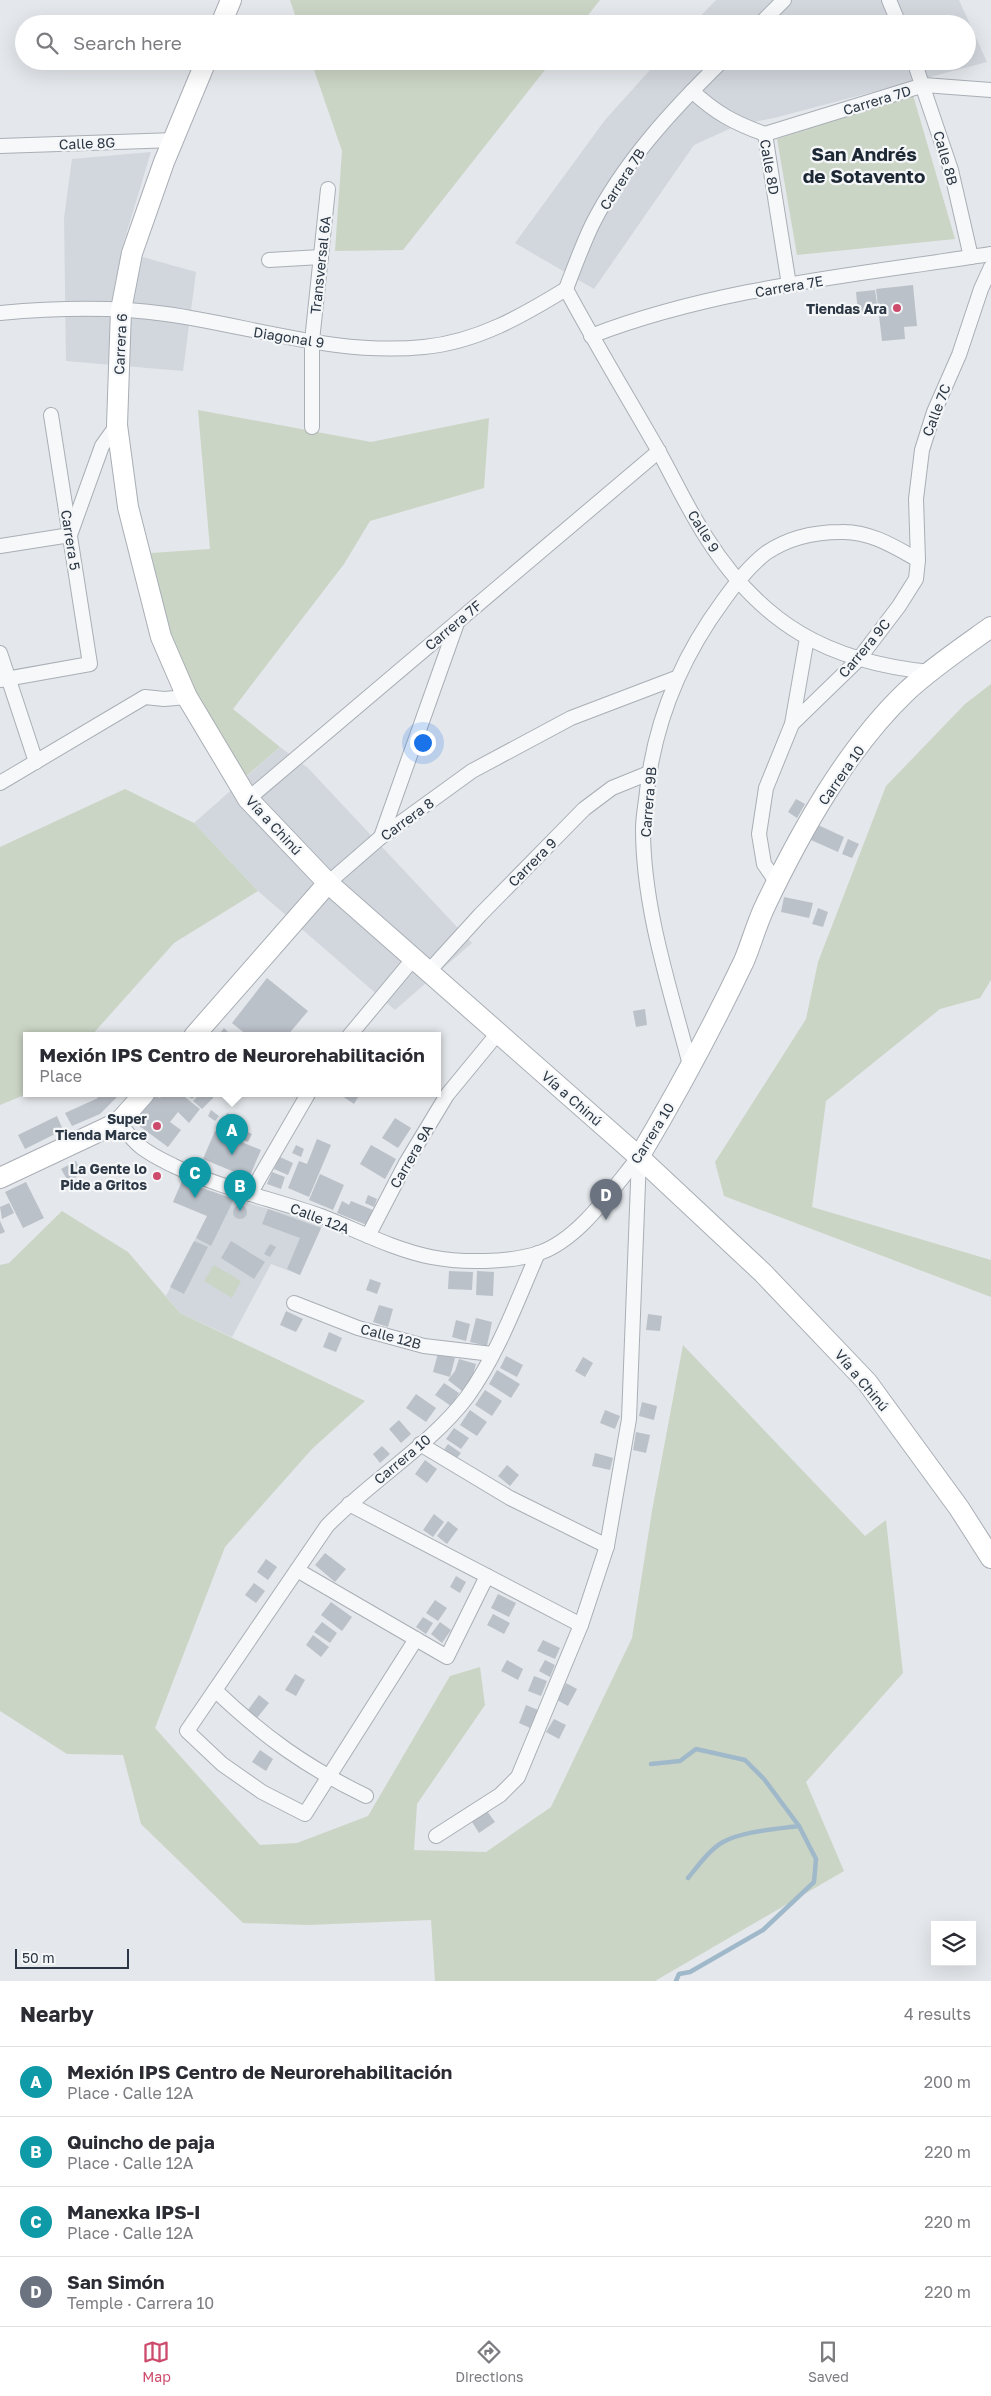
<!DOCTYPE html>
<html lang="en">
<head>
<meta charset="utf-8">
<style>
	body { margin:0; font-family:"Golos Text",sans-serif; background:#f2f2f3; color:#2b2b33 }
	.controls { position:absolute; right:15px; bottom:15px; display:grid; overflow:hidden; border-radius:0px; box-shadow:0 5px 20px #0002 }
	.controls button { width:45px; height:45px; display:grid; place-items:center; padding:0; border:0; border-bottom:1px solid #e1e1e2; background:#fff; color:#2b2b33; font:25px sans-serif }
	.scale { position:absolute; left:15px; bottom:12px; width:114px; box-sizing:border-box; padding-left:5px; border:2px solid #2b3744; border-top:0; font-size:14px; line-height:18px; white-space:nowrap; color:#2b3744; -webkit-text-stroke:4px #f4f6f8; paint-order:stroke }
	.you { position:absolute; left:422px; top:742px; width:18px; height:18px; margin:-12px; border:4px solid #fff; border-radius:50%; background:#1a73e8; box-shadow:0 0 0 8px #1a73e833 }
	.badge { display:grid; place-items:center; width:32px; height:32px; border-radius:50%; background:#cd4c6d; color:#fff; font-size:16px; font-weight:700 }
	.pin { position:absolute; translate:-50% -41px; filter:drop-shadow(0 1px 2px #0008) }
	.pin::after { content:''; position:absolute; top:26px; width:18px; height:15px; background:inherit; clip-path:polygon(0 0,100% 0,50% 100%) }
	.popup { position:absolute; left:23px; top:1032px; width:418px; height:65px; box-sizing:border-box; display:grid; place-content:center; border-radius:0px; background:#fff; filter:drop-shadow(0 1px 4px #0005); font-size:16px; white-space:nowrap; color:#7c7c81 }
	.popup b { font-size:19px; color:#2b2b33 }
	.popup::after { content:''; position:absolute; left:50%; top:100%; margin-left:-10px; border:10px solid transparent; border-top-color:#fff }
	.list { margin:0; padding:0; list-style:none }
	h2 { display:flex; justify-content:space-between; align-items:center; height:65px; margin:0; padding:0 20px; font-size:21px }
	h2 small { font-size:16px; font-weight:400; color:#7c7c81 }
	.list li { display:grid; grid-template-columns:32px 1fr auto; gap:15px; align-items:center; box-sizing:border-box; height:70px; padding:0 20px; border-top:1px solid #e1e1e2 }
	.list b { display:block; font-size:19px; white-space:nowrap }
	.list p { margin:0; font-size:16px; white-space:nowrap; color:#7c7c81 }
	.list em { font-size:16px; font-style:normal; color:#7c7c81 }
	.icon { flex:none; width:28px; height:28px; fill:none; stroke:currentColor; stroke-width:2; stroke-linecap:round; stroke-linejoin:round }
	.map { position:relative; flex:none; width:991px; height:1981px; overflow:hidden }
	.search { position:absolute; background:#fff; box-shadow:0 5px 20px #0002; left:15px; right:15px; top:15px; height:55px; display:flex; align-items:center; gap:12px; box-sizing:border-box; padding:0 18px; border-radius:28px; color:#7c7c81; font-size:19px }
	.sheet { height:345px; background:#fff }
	nav { display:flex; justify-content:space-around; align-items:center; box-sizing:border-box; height:70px; border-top:1px solid #e1e1e2; background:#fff; font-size:14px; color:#7c7c81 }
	nav a { display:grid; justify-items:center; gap:2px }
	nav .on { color:#cd4c6d }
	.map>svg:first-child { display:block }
	.built { fill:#d2d7dd }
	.green { fill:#cbd5c5 }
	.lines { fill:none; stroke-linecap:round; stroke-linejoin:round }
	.stream { stroke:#a0b9ca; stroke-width:4.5 }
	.building { fill:#bbc1c9 }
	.street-casing { stroke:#a9afb6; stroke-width:16 }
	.secondary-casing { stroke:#a9afb6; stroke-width:22 }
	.street { stroke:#f7f8fa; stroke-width:14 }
	.secondary { stroke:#fff; stroke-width:20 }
	.poi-dot { fill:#cd4c6d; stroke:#f4f6f8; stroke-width:2 }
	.labels { text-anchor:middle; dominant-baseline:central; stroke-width:4.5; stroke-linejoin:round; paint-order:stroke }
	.street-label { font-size:14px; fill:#2b3744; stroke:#f4f6f8 }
	.poi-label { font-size:14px; font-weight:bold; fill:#2b3744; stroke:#f4f6f8; text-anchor:end }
	.district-label { font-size:19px; font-weight:bold; fill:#1d2835; stroke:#f4f6f8 }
</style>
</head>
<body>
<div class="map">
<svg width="991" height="1981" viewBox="0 0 991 1981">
	<rect width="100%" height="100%" fill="#e4e7eb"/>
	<g class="built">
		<path d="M716 0H959L987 62 774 118 738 125 694 145 594 289 515 243 605 120 658 61H967V24H693Z"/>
		<path d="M151 152 121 251 196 272 183 371 66 361 64 218 72 159Z"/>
		<path d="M280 747 308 768 472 943 395 1010 258 891 194 823Z"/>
		<path d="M218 1195 319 1223 322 1226 300 1275 271 1264 232 1337 180 1313 166 1296Z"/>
	</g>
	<g class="green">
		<path d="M290 0H600L581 24H298Z"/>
		<path d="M311 61H552L403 250 335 251 342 151Z"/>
		<path d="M913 95 955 239 797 255 777 139Z"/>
		<path d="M198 410 371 442 489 418 484 488 370 521 344 564 233 709 280 747 243 779 190 690 168 628 151 553 210 549Z"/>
		<path d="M991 684V980L980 998 940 1009 826 1101 812 1207 991 1260V1297L724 1196 715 1162 806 1019 818 962 886 786 965 704Z"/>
		<path d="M125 789 194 823 258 891 174 943 91 1036H27V1094L0 1105V847Z"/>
		<path d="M62 1211 128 1252 180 1313 365 1401 312 1449 225 1547 155 1728 260 1845 297 1843 368 1816 450 1676 480 1667 485 1705 417 1804 414 1850 486 1852 551 1807 632 1638 652 1511 683 1345 865 1536 886 1520 903 1673 806 1782 844 1871 655 1981H435L431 1920 308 1925 243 1923 141 1824 123 1755 67 1754 0 1711V1265L9 1263Z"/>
		<path d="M214 1265 241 1281 232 1298 204 1281Z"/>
	</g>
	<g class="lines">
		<g class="stream">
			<path d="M651 1764 680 1761 696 1749 745 1760 764 1779 799 1826 816 1859 814 1882 763 1930 690 1972 679 1974 676 1981"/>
			<path d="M688 1878C698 1866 709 1850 723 1842 743 1831 777 1829 799 1826"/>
		</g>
	</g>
	<g class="building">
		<path d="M913 285 917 326 904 327 905 339 882 341 876 289Z"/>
		<path d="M875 290 878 311 858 313 856 292Z"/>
		<path d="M796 799 805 804 797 818 788 812Z"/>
		<path d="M818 825 844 837 838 852 811 840Z"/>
		<path d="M848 839 859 844 852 858 842 854Z"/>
		<path d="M784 897 813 903 809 918 781 912Z"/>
		<path d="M818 908 828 912 823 927 812 924Z"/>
		<path d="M267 978 308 1011 287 1036H248L232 1023Z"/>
		<path d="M645 1009 647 1025 636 1027 633 1011Z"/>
		<path d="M224 1028 228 1032 225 1036 221 1032Z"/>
		<path d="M94 1094H120L100 1114 72 1126 65 1113 98 1098Z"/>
		<path d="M163 1094H181L200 1109 189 1123 178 1112 170 1122 181 1130 168 1147 134 1122 154 1095 160 1098Z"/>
		<path d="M186 1094H197L192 1099Z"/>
		<path d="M200 1094H211L214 1097 202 1109 193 1101Z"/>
		<path d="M339 1094H360L354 1104Z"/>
		<path d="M211 1110 219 1116 215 1121 208 1116Z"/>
		<path d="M227 1113 238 1118 230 1133 220 1128Z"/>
		<path d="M57 1116 63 1130 25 1149 18 1135Z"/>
		<path d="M395 1118 411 1128 398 1148 382 1138Z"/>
		<path d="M215 1131 261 1150 249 1178 203 1159Z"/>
		<path d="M246 1131 252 1134 248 1142 243 1140Z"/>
		<path d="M317 1139 331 1145 309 1197 288 1188 299 1161 307 1164Z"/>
		<path d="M296 1145 304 1149 301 1157 292 1153Z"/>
		<path d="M371 1145 396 1159 385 1179 360 1164Z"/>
		<path d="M280 1157 293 1163 288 1175 274 1169Z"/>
		<path d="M76 1161 82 1174 68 1181 61 1169Z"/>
		<path d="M272 1172 285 1177 281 1189 267 1184Z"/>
		<path d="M320 1174 344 1185 333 1210 309 1200Z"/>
		<path d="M182 1181 234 1199 211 1246 196 1238 207 1216 173 1202Z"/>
		<path d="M26 1182 44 1218 23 1228 5 1192Z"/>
		<path d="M368 1195 377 1199 374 1207 365 1203Z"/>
		<path d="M342 1201 349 1205 351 1201 373 1210 367 1225 337 1213Z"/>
		<path d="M9 1203 14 1213 2 1219 0 1207Z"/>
		<circle cx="240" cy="1212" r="7"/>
		<path d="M268 1209 321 1228 300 1275 287 1269 300 1238 262 1224Z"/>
		<path d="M0 1221 5 1232 0 1234Z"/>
		<path d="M194 1241 208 1247 184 1294 170 1287Z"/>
		<path d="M231 1241 265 1262 254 1279 221 1258Z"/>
		<path d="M270 1244 276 1247 270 1257 264 1254Z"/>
		<path d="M449 1271 473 1272 472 1290 448 1289Z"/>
		<path d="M477 1271 494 1272 493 1296 476 1295Z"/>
		<path d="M370 1279 381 1283 377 1294 366 1290Z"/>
		<path d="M379 1305 393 1309 388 1327 373 1322Z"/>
		<path d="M286 1311 303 1319 296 1332 280 1325Z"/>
		<path d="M648 1314 662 1316 660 1331 646 1330Z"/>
		<path d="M476 1318 492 1322 487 1346 470 1342Z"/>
		<path d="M456 1320 470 1324 466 1341 452 1337Z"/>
		<path d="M329 1332 342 1338 336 1352 323 1347Z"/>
		<path d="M438 1353 455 1358 450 1377 433 1372Z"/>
		<path d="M506 1356 523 1365 517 1377 500 1368Z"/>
		<path d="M583 1357 593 1363 585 1377 575 1371Z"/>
		<path d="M459 1359 476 1364 472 1378 462 1391 448 1380 455 1371Z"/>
		<path d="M497 1370 520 1384 511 1398 489 1384Z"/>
		<path d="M444 1383 459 1393 451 1406 435 1395Z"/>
		<path d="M485 1390 502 1401 492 1416 475 1405Z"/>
		<path d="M416 1394 436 1408 426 1422 406 1408Z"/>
		<path d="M642 1402 657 1406 654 1420 639 1416Z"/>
		<path d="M470 1410 487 1422 477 1436 460 1425Z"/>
		<path d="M605 1410 620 1416 615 1429 600 1423Z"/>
		<path d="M399 1420 411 1434 401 1443 389 1429Z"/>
		<path d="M454 1428 469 1438 461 1449 446 1439Z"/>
		<path d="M636 1432 650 1435 646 1453 633 1450Z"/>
		<path d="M448 1444 461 1453 455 1460 443 1451Z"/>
		<path d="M382 1446 390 1454 380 1463 373 1454Z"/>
		<path d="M595 1453 613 1458 610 1470 592 1466Z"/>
		<path d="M425 1460 437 1469 427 1483 415 1474Z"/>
		<path d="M507 1465 519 1475 510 1486 498 1476Z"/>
		<path d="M434 1514 444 1522 433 1537 423 1530Z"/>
		<path d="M448 1521 458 1529 447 1544 437 1536Z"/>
		<path d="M325 1553 346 1569 335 1582 315 1565Z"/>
		<path d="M266 1559 277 1567 268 1580 257 1572Z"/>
		<path d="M456 1576 466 1582 460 1593 450 1587Z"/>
		<path d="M254 1583 265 1591 256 1603 245 1595Z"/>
		<path d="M498 1594 516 1603 509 1617 491 1608Z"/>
		<path d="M435 1600 447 1608 438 1621 426 1613Z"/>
		<path d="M331 1602 352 1617 342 1631 321 1615Z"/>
		<path d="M493 1614 510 1623 504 1634 487 1625Z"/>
		<path d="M423 1617 433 1623 426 1634 416 1627Z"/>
		<path d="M322 1622 337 1633 330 1643 314 1632Z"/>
		<path d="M440 1622 451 1630 442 1643 431 1634Z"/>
		<path d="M313 1635 329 1647 321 1657 306 1645Z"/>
		<path d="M543 1640 560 1648 555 1659 537 1651Z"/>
		<path d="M507 1660 523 1669 518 1680 501 1671Z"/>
		<path d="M545 1660 555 1665 550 1677 539 1671Z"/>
		<path d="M295 1674 305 1680 296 1696 285 1690Z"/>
		<path d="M534 1676 547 1681 541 1696 528 1691Z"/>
		<path d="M566 1683 577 1689 568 1706 557 1700Z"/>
		<path d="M259 1695 269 1703 257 1718 248 1710Z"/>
		<path d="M526 1705 538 1710 530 1728 519 1723Z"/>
		<path d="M554 1719 566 1725 559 1739 546 1732Z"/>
		<path d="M260 1750 273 1759 266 1771 252 1762Z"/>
		<path d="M487 1811 495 1822 479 1833 472 1822Z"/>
	</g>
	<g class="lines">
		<defs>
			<g id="street">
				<path d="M889 0 899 24"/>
				<path d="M760 24 784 0"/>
				<path d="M914 61 951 170 971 257"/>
				<path d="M692 91C716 113 734 123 765 134"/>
				<path d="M765 134 924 85 991 90"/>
				<path d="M765 134 789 285"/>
				<path d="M0 146 175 140"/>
				<path d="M269 260 321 257"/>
				<path d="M566 289C595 343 627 396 658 450 674 479 688 509 706 537 761 624 828 662 930 672"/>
				<path d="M566 289C574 268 582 246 592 225 623 163 672 110 722 61"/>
				<path d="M0 313C55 308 111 306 166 314 252 326 336 356 424 347 477 342 522 316 566 289"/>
				<path d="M591 336C718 287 858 275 991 254"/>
				<path d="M312 427V341L328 189"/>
				<path d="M0 546 70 535 102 446 117 425"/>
				<path d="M0 653 36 762"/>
				<path d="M0 680 90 664 51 415"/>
				<path d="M792 724 858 660 899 606 916 579 918 560 916 499 922 450 934 412 959 355 981 289 991 267"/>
				<path d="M0 783 145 697 164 699 187 697"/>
				<path d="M248 799 659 451"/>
				<path d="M381 837 457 623"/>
				<path d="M328 883 381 837 472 771 571 718 676 678"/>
				<path d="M777 883 764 864 759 834 766 788 792 724 807 638"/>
				<path d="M429 971 480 915 584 809 612 788 649 773"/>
				<path d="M349 1036 414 958"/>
				<path d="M691 1069C671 991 643 910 643 829 643 816 646 803 647 791 655 720 681 658 723 601 735 584 749 566 766 553 788 538 816 532 841 532 870 531 895 547 918 560"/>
				<path d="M119 1122C126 1131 132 1140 141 1147 151 1155 164 1161 174 1166 221 1188 272 1199 321 1216 357 1230 392 1249 431 1257 461 1263 509 1263 539 1253 580 1239 612 1189 639 1157"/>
				<path d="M250 1194 308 1094"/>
				<path d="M368 1236 406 1163 447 1095 498 1033"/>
				<path d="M294 1303 358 1328 424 1346 492 1354"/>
				<path d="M420 1444 510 1498 607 1546"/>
				<path d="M349 1504 581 1625"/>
				<path d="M297 1570 447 1657 487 1576"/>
				<path d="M416 1639 305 1814 262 1792 222 1764 187 1731 327 1526C370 1481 431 1445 467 1397 498 1354 517 1301 538 1253"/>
				<path d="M215 1690C263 1736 306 1767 366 1796"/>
				<path d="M436 1836 500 1795 518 1777 581 1625 607 1546 629 1419 639 1157"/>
			</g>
			<g id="secondary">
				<path d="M221 24 231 0"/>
				<path d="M206 61 164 162 132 253 121 310 117 425 128 507 161 637 187 697 248 799 328 883 639 1157 763 1273 867 1382 959 1508 991 1558"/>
				<path d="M194 1036 328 883"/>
				<path d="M639 1157C677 1093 712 1028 744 961 752 942 757 922 766 904 801 831 847 748 907 691 933 667 963 647 991 627"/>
				<path d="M0 1178 119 1122 144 1094"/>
			</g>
		</defs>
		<use href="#street" class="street-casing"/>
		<use href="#secondary" class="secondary-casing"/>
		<use href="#street" class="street"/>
		<use href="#secondary" class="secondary"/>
	</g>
	<g class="poi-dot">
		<circle cx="897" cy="308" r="5"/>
		<circle cx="157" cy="1126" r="5"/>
		<circle cx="157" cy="1176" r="5"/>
	</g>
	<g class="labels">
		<g class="street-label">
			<text transform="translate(877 100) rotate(-17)">Carrera 7D</text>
			<text transform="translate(87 143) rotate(-2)">Calle 8G</text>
			<text transform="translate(946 158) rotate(74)">Calle 8B</text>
			<text transform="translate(770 167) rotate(80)">Calle 8D</text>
			<text transform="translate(622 179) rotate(-57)">Carrera 7B</text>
			<text transform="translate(320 265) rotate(-84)">Transversal 6A</text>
			<text transform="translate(789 286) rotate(-10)">Carrera 7E</text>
			<text transform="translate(289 337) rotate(9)">Diagonal 9</text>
			<text transform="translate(120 344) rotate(-87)">Carrera 6</text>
			<text transform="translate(936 410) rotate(-69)">Calle 7C</text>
			<text transform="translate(704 531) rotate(58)">Calle 9</text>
			<text transform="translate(71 540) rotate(81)">Carrera 5</text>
			<text transform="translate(453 625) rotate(-40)">Carrera 7F</text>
			<text transform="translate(864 648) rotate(-50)">Carrera 9C</text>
			<text transform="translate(841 775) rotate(-55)">Carrera 10</text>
			<text transform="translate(648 802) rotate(-85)">Carrera 9B</text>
			<text transform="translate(407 819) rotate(-36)">Carrera 8</text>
			<text transform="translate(274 825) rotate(47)">Vía a Chinú</text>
			<text transform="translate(532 862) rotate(-45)">Carrera 9</text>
			<text transform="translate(572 1098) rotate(41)">Vía a Chinú</text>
			<text transform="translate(652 1133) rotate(-58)">Carrera 10</text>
			<text transform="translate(411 1156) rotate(-60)">Carrera 9A</text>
			<text transform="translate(320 1218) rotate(21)">Calle 12A</text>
			<text transform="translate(391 1336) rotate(15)">Calle 12B</text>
			<text transform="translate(862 1380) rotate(50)">Vía a Chinú</text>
			<text transform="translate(402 1459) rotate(-40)">Carrera 10</text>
		</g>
		<g class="poi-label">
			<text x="887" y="308">Tiendas Ara</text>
			<text x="147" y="1118">Super<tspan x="147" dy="16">Tienda Marce</tspan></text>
			<text x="147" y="1168">La Gente lo<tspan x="147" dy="16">Pide a Gritos</tspan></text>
		</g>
		<g class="district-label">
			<text x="864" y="153">San Andrés<tspan x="864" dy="22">de Sotavento</tspan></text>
		</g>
	</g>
</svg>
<div class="controls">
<button><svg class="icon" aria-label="layers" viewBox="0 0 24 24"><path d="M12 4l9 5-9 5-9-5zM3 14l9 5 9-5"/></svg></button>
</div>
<div class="scale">50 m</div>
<div class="you"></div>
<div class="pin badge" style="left:232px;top:1155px;background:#0f9aa8">A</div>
<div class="popup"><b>Mexión IPS Centro de Neurorehabilitación</b>Place</div>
<div class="pin badge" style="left:240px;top:1211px;background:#0f9aa8">B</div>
<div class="pin badge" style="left:195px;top:1198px;background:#0f9aa8">C</div>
<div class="pin badge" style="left:606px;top:1220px;background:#6b7280">D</div>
<div class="search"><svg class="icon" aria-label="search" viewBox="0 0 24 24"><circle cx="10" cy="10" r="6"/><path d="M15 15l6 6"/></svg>Search here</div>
</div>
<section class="sheet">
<h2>Nearby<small>4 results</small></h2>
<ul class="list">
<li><span class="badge" style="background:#0f9aa8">A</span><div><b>Mexión IPS Centro de Neurorehabilitación</b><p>Place · Calle 12A</p></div><em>200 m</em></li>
<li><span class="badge" style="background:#0f9aa8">B</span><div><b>Quincho de paja</b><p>Place · Calle 12A</p></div><em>220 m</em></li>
<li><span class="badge" style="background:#0f9aa8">C</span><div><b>Manexka IPS-I</b><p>Place · Calle 12A</p></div><em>220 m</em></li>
<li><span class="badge" style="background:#6b7280">D</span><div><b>San Simón</b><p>Temple · Carrera 10</p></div><em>220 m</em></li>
</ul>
</section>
<nav>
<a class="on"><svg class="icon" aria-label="map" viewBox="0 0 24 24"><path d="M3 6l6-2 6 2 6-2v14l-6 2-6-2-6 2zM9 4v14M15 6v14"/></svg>Map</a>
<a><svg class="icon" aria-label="directions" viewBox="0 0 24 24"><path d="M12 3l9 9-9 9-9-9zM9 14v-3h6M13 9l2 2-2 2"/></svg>Directions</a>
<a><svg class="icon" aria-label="saved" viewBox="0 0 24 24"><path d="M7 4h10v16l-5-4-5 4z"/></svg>Saved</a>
</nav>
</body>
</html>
